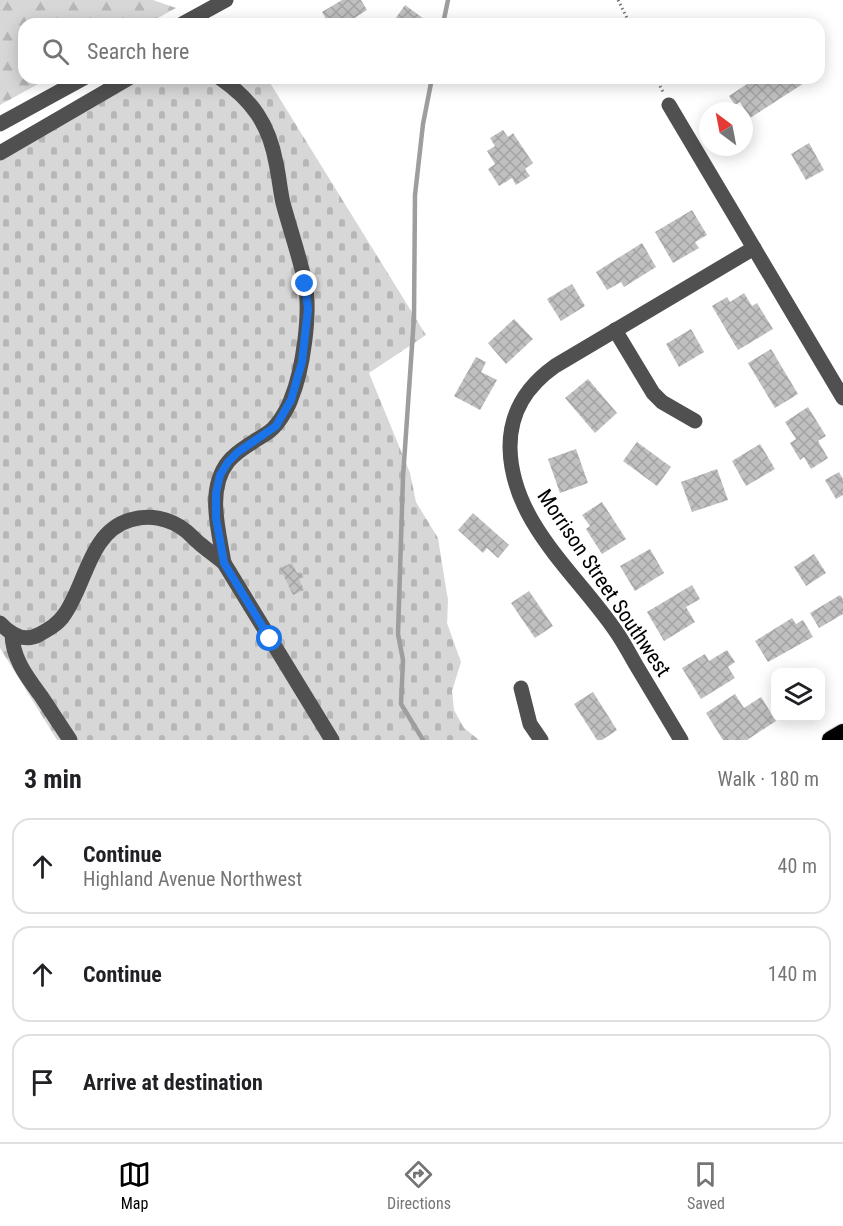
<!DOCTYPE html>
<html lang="en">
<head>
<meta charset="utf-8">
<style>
	body { margin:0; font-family:"Roboto Condensed",sans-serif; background:#f6f6f6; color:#202124 }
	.controls { position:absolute; right:18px; bottom:18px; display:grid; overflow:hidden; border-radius:12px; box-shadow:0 3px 15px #0003 }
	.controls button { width:54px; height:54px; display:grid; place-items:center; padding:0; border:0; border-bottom:2px solid #e0e0e0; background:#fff; color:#202124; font:30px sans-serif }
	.compass { position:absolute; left:699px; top:102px; width:54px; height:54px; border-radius:50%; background:#fff; box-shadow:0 3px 15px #0003; rotate:328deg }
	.stop { position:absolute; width:18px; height:18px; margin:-14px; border:4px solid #1a73e8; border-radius:50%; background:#fff }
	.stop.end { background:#1a73e8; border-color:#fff; box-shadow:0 2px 6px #0008 }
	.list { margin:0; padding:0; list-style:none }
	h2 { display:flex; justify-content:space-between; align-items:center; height:78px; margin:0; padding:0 24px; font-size:26px }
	h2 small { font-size:20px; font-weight:400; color:#757577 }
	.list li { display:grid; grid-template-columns:39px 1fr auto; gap:18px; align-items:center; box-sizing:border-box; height:96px; margin:0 12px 12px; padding:0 12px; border:2px solid #e0e0e0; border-radius:18px }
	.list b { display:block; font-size:22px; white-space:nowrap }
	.list p { margin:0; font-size:20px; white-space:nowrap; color:#757577 }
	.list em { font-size:20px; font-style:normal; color:#757577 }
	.icon { flex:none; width:33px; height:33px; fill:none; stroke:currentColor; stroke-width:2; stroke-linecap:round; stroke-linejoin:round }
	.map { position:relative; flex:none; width:843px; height:740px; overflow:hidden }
	.search { position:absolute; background:#fff; box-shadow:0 3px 15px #0003; left:18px; right:18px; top:18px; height:66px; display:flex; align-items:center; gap:15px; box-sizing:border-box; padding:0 21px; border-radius:18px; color:#757577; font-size:22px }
	.sheet { height:402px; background:#fff }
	nav { display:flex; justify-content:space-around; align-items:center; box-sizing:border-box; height:84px; border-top:2px solid #e0e0e0; background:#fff; font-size:16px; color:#757577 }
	nav a { display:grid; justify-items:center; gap:3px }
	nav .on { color:#000 }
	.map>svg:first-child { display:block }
	.forest { fill:url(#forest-firs) }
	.cemetery { fill:url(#cemetery-stones) }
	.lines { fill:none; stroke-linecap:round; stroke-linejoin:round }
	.stream { stroke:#9e9e9e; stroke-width:4.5 }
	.building { fill:url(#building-cross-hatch) }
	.highway-casing { stroke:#dbdbdb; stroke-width:20 }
	.path { stroke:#727272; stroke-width:3; stroke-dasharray:1.5 3; stroke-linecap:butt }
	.minor { stroke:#505050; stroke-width:15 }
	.highway { stroke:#000; stroke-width:18 }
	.route { stroke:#1a73e8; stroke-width:8 }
	.labels { text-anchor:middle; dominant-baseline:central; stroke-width:4.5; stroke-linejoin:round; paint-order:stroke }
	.street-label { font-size:21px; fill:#000; stroke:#fff }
</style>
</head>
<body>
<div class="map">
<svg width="843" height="740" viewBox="0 0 843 740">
	<defs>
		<pattern id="forest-firs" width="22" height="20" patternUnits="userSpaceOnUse" patternTransform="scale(1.5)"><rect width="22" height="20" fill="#d7d7d7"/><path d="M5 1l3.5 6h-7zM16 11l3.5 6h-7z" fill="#b7b7b7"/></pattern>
		<pattern id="cemetery-stones" width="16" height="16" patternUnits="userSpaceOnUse" patternTransform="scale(1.5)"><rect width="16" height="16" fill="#d7d7d7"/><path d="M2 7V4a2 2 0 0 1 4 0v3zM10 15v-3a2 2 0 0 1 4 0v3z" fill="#b7b7b7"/></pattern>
		<pattern id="building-cross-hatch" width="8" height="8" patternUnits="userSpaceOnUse" patternTransform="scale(1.5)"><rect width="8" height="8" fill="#c0c0c0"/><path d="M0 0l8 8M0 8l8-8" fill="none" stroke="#a3a3a3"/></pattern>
	</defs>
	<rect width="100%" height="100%" fill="#fff"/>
	<path class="forest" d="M0 0H153L176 8 147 24H24V78H49L0 105Z"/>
	<path class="cemetery" d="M117 78H267L426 335 369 373 410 473 416 502 438 538 448 601 447 623 461 662 452 691 454 710 464 728 479 740H57L0 648V144Z"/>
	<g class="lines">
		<g class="stream">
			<path d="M443 24 448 0"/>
			<path d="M423 740 401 704 403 660 398 634 403 477 414 317 415 195 423 124 432 78"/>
		</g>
	</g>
	<g class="building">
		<path d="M342 0H361L367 10 350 21 352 24H329L322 12Z"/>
		<path d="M405 5 431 24H396L393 22Z"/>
		<path d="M756 78H812L750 118 740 102 735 105 729 96Z"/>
		<path d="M503 130 508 137 513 133 533 163 525 169 530 176 516 185 512 178 499 186 488 169 495 164 487 151 495 146 490 138Z"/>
		<path d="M809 143 824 170 806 180 791 154Z"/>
		<path d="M692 210 707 235 695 242 699 248 673 263 655 232Z"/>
		<path d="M642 243 656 267 624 287 621 282 607 290 596 272Z"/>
		<path d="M572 284 585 306 561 321 547 299Z"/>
		<path d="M744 293 752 306 757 303 773 329 738 350 712 306 727 297 730 302Z"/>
		<path d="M514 319 533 339 506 364 488 343Z"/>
		<path d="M691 329 704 352 679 367 666 344Z"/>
		<path d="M771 349 798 394 775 408 748 363Z"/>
		<path d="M476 357 486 362 481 372 497 380 480 410 454 396Z"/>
		<path d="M588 379 617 413 595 433 565 398Z"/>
		<path d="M808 407 826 436 818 441 828 458 811 469 804 457 800 460 790 443 796 439 785 422Z"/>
		<path d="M637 442 671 467 657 486 623 461Z"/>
		<path d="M760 444 775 469 746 486 732 461Z"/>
		<path d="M576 449 588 483 560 493 548 459Z"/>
		<path d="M717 469 728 500 692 512 681 482Z"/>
		<path d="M839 472 843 479V495L836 499 825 480Z"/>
		<path d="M602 502 626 539 602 554 586 529 590 526 582 515Z"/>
		<path d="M473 513 509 545 498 558 487 548 483 553 458 530Z"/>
		<path d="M650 549 664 573 635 591 620 566Z"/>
		<path d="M814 554 826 573 806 586 794 567Z"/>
		<path d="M292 563 297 573 301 572 304 577 299 579 304 590 293 595 280 568Z"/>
		<path d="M692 585 700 599 686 607 695 622 664 641 647 612Z"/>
		<path d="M529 591 553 626 535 638 511 603Z"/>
		<path d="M840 595 843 599V614L819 628 810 613Z"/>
		<path d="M792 618 796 624 803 620 813 637 768 662 755 641Z"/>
		<path d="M727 650 735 662 728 667 735 678 701 699 682 668 705 654 709 661Z"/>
		<path d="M593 692 617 730 602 740H597L574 704Z"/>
		<path d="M735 694 744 708 761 697 776 721 747 740H723L706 713Z"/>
	</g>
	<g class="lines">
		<defs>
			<path id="highway" d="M831 740 843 733"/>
		</defs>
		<use href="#highway" class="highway-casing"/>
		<g class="path">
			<path d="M618 0 630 24"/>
			<path d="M656 78 663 92"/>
		</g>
		<g class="minor">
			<path d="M182 24 226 0"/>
			<path d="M220 78C252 100 269 124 276 163 279 176 280 190 283 203 290 229 299 255 305 282 311 313 303 370 291 399 289 406 280 421 275 426 270 433 260 437 253 442 244 448 235 453 228 462 206 490 219 531 224 563"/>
			<path d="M669 105 843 398"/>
			<path d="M0 124 84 78"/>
			<path d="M0 153 129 78"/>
			<path d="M615 330 653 393 662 402 695 421"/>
			<path d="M0 623C10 634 25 643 40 634 49 629 58 624 64 615 86 585 89 532 130 520 149 514 170 518 186 531 190 534 194 539 199 543 207 550 216 556 224 563L332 740"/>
			<path d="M12 633C12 658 27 677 41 696 51 711 60 725 70 740"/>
			<path d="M521 688 530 724 541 740"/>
			<path d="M681 740C666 715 651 690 636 665 629 653 623 641 615 630 576 573 511 522 510 447 510 411 527 386 555 366L754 248"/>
		</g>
		<use href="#highway" class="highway"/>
	</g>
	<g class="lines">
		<path class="route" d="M270 639 224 563 216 518V493L220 475 228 462 238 452 276 426 291 400 302 362 308 309 305 284"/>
	</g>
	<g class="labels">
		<g class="street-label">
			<text transform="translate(604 583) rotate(56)">Morrison Street Southwest</text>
		</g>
	</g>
</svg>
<div class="controls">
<button><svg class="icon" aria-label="layers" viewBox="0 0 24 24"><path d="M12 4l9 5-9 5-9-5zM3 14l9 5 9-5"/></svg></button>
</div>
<svg class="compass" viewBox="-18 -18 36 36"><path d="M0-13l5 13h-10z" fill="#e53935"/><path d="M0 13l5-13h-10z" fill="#757577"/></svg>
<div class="stop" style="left:270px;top:639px"></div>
<div class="stop end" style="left:305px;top:284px"></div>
<div class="search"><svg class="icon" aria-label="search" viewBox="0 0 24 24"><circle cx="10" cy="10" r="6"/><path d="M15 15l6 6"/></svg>Search here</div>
</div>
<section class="sheet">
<h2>3 min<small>Walk · 180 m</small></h2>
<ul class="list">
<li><svg class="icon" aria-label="ahead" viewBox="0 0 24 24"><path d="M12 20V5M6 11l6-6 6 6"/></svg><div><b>Continue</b><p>Highland Avenue Northwest</p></div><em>40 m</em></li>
<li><svg class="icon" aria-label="ahead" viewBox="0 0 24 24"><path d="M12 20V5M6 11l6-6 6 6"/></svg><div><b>Continue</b></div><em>140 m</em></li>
<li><svg class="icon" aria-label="arrive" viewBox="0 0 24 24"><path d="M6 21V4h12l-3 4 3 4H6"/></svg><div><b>Arrive at destination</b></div></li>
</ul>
</section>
<nav>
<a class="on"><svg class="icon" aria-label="map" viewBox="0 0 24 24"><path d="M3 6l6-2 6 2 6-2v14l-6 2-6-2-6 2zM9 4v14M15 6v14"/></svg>Map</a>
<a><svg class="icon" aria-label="directions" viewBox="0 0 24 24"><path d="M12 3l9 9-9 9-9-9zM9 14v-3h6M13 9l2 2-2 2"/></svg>Directions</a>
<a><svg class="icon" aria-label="saved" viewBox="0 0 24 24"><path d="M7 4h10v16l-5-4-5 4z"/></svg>Saved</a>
</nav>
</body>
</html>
